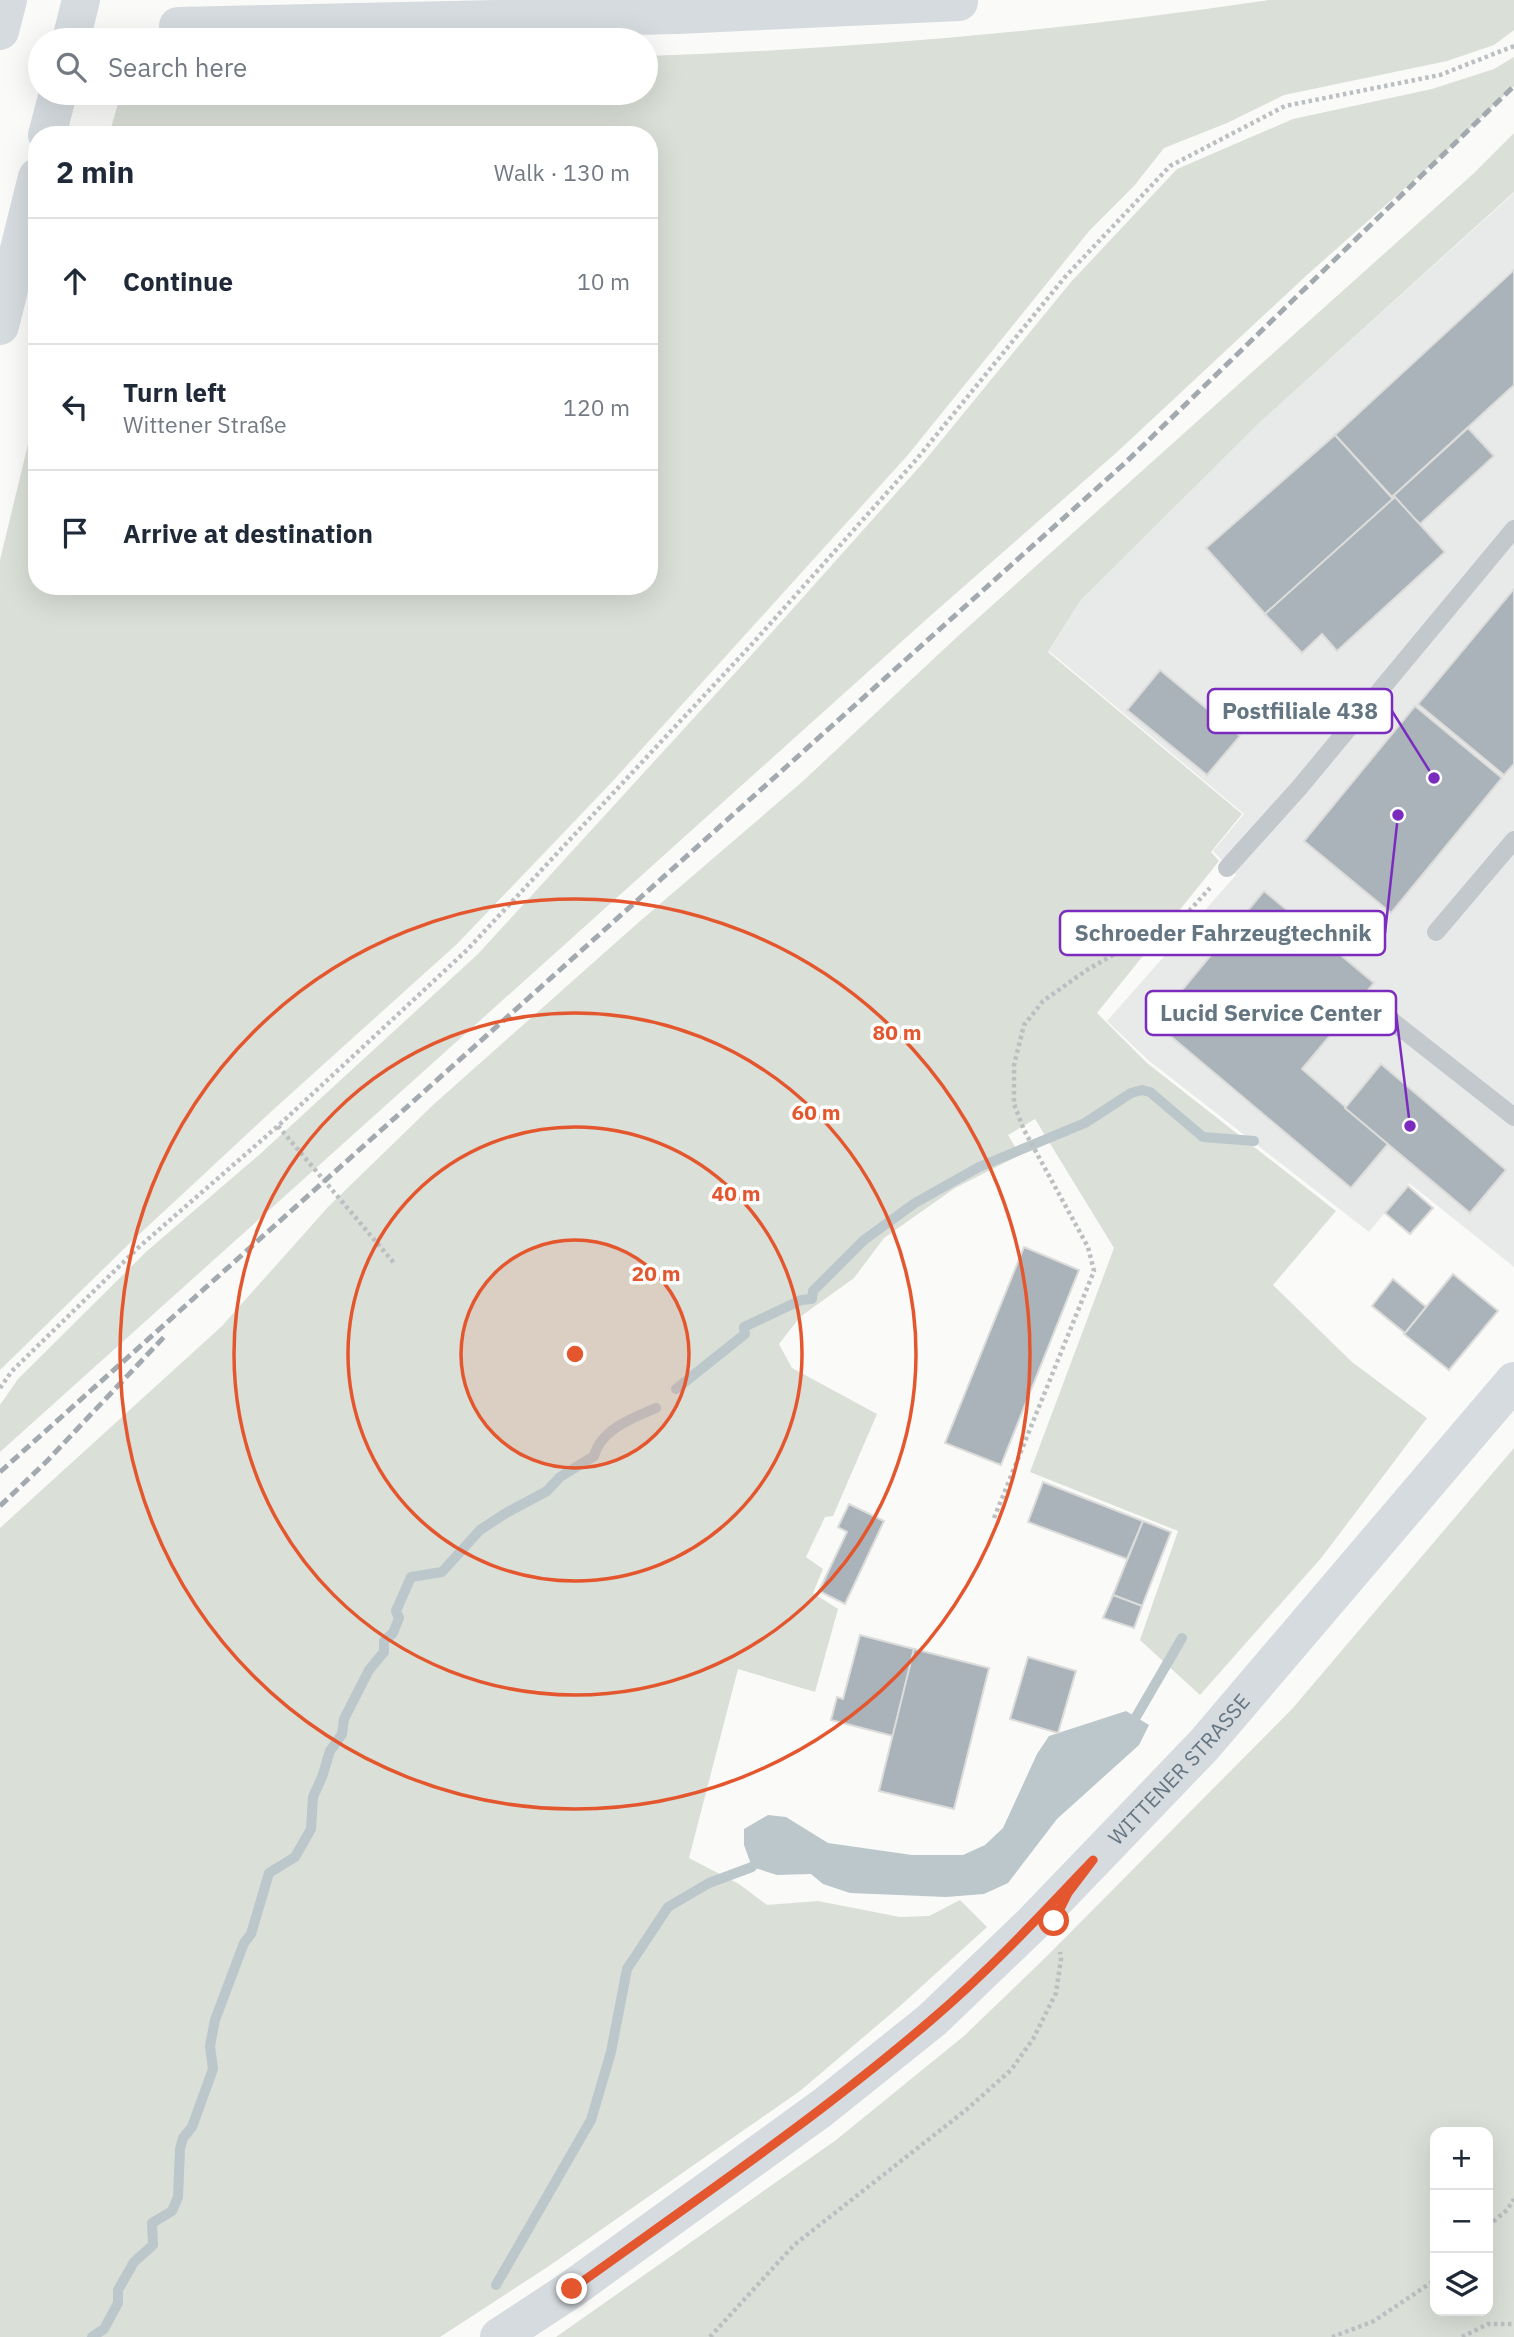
<!DOCTYPE html>
<html lang="en">
<head>
<meta charset="utf-8">
<style>
	body { margin:0; font-family:"IBM Plex Sans",sans-serif; background:#f2f2f3; color:#1f2937 }
	.controls { position:absolute; right:21px; bottom:21px; display:grid; overflow:hidden; border-radius:14px; box-shadow:0 7px 28px #0002 }
	.controls button { width:63px; height:63px; display:grid; place-items:center; padding:0; border:0; border-bottom:2px solid #e0e1e3; background:#fff; color:#1f2937; font:35px sans-serif }
	.stop { position:absolute; width:21px; height:21px; margin:-16px; border:5px solid #e4572e; border-radius:50%; background:#fff }
	.stop.end { background:#e4572e; border-color:#fff; box-shadow:0 2px 7px #0008 }
	.list { margin:0; padding:0; list-style:none }
	h2 { display:flex; justify-content:space-between; align-items:center; height:91px; margin:0; padding:0 28px; font-size:30px }
	h2 small { font-size:23px; font-weight:400; color:#747a83 }
	.list li { display:grid; grid-template-columns:46px 1fr auto; gap:21px; align-items:center; box-sizing:border-box; height:126px; padding:0 28px; border-top:2px solid #e0e1e3 }
	.list b { display:block; font-size:26px; white-space:nowrap }
	.list p { margin:0; font-size:23px; white-space:nowrap; color:#747a83 }
	.list em { font-size:23px; font-style:normal; color:#747a83 }
	.icon { flex:none; width:38px; height:38px; fill:none; stroke:currentColor; stroke-width:2; stroke-linecap:round; stroke-linejoin:round }
	.map { position:relative; flex:none; width:1514px; height:2337px; overflow:hidden }
	.search { position:absolute; background:#fff; box-shadow:0 7px 28px #0002; left:28px; top:28px; width:630px; height:77px; display:flex; align-items:center; gap:18px; box-sizing:border-box; padding:0 24px; border-radius:38px; color:#747a83; font-size:26px }
	.panel { position:absolute; background:#fff; box-shadow:0 7px 28px #0002; left:28px; top:126px; width:630px; height:469px; border-radius:28px }
	.map>svg:first-child { display:block }
	.built { fill:#e8e9e9 }
	.green { fill:#dadfd7; fill-rule:evenodd }
	.water { fill:#bbc7cb }
	.lines { fill:none; stroke-linecap:round; stroke-linejoin:round }
	.stream { stroke:#bbc7cb; stroke-width:10 }
	.building { fill:#aab3b9; stroke:#dcdcda; stroke-width:2 }
	.path { stroke:#bbbfc2; stroke-width:4.5; stroke-dasharray:3.5 3.5; stroke-linecap:butt }
	.service { stroke:#c3c8cc; stroke-width:18 }
	.secondary { stroke:#d6dbdf; stroke-width:38 }
	.motorway { stroke:#d6dbdf; stroke-width:38 }
	.rail { stroke:#a2aab0; stroke-width:5; stroke-dasharray:10 5; stroke-linecap:butt }
	.route { stroke:#e4572e; stroke-width:9 }
	.ring { fill:none; stroke:#e4572e; stroke-width:3.5 }
	.labels { text-anchor:middle; dominant-baseline:central; stroke-width:7; stroke-linejoin:round; paint-order:stroke }
	.street-label { font-size:21px; fill:#657683; stroke:#fff }
	.centre { fill:#e4572e; stroke:#fff; stroke-width:3.5 }
	.ring-label { font-size:21px; text-anchor:middle; font-weight:bold; fill:#e4572e; stroke:#fff; stroke-width:7; stroke-linejoin:round; paint-order:stroke }
	.leader { fill:none; stroke:#7b2cbf; stroke-width:2.5 }
	.callout-dot { fill:#7b2cbf; stroke:#fff; stroke-width:2.5 }
	.callout { fill:#fff; stroke:#7b2cbf; stroke-width:2.5 }
	.callout-label { font-size:23px; text-anchor:middle; font-weight:bold; fill:#657683 }
</style>
</head>
<body>
<div class="map">
<svg width="1514" height="2337" viewBox="0 0 1514 2337">
	<rect width="100%" height="100%" fill="#fafaf8"/>
	<path class="built" d="M1514 193V1267L1409 1183 1369 1232 1148 1060 1107 1021 1236 875 1213 851 1244 814 1049 651 1082 599 1258 424Z"/>
	<g class="green">
		<path d="M1269 0H1514V30L1494 45 1447 61 1284 95 1227 123 1164 148 1134 186 1090 230 907 456 611 783 457 944 274 1109 132 1241 0 1370V560L37 407V586H649V135H109L121 93H646V56C854 49 1063 31 1269 0Z"/>
		<path d="M1514 57V86L1450 148 1307 275 1116 453 929 617 0 1452V1405L18 1379 147 1251 259 1155 478 954 756 650 922 464 1071 282 1177 169 1293 119 1432 89 1494 69Z"/>
		<path d="M1514 133V192L1258 424 1081 600 1048 652 1242 814 1211 852 1219 861 1097 1013 1147 1063 1336 1211 1273 1285 1352 1362 1427 1418 1322 1557 1200 1695 1140 1640 1178 1531 1030 1472 1114 1248 1035 1119 1008 1135 1020 1155 955 1188 884 1238 854 1278 800 1317 779 1344 792 1368 877 1414 833 1516 825 1517 806 1557 823 1569 813 1593 838 1609 815 1692 738 1669 689 1858 739 1884 767 1905 818 1901 900 1917 929 1916 960 1900 987 1927 900 2006 800 2091 549 2266 440 2337H0V1528L222 1326 328 1207 433 1105 639 922 802 782 958 636 1473 174Z"/>
		<path d="M1514 1448V2337H556L836 2140 964 2036 1047 1956 1292 1709ZM1435 2132H1488V2311H1435Z"/>
	</g>
	<path class="water" d="M1126 1711 1149 1725 1139 1745 1057 1819 1008 1883 984 1894 946 1897 850 1893 823 1884 811 1874 777 1875 752 1867 744 1845V1829L768 1815 786 1817 828 1843 912 1855H963L985 1845 1003 1828 1037 1754 1049 1736Z"/>
	<g class="lines">
		<g class="stream">
			<path d="M676 1389 745 1334 744 1327 801 1300 812 1299 813 1291 864 1240 915 1203 979 1167 1085 1123 1131 1093 1142 1090 1150 1092 1203 1137 1254 1141"/>
			<path d="M1136 1717 1182 1638"/>
			<path d="M496 2285 591 2120 611 2052 627 1969 668 1907 709 1883 752 1867"/>
			<path d="M92 2337 104 2329 118 2303V2290L134 2262 153 2245 152 2223 172 2211 178 2197 180 2149 183 2138 192 2127 213 2069 210 2046 215 2020 244 1943 251 1934 269 1873 295 1857 311 1829 313 1797 322 1777 330 1751 342 1734 344 1719 369 1670 384 1652V1641L393 1633 399 1618 396 1611 411 1577 442 1572 480 1530 506 1513 547 1491 560 1477 594 1456C601 1429 633 1418 656 1408"/>
		</g>
	</g>
	<g class="building">
		<path d="M1514 270V385L1392 497 1335 435Z"/>
		<path d="M1468 428 1494 456 1420 524 1392 497Z"/>
		<path d="M1335 435 1393 499 1265 614 1206 548Z"/>
		<path d="M1395 497 1445 552 1337 651 1322 634 1302 653 1265 614Z"/>
		<path d="M1514 589V764L1504 775 1418 704Z"/>
		<path d="M1160 670 1240 736 1207 775 1127 710Z"/>
		<path d="M1415 706 1502 778 1391 913 1304 841Z"/>
		<path d="M1264 891 1374 983 1302 1069 1388 1144 1351 1188 1155 1023Z"/>
		<path d="M1381 1064 1506 1170 1470 1213 1345 1108Z"/>
		<path d="M1408 1186 1433 1208 1410 1234 1385 1213Z"/>
		<path d="M1024 1247 1079 1270 1001 1465 945 1443Z"/>
		<path d="M1453 1274 1498 1311 1449 1370 1404 1334Z"/>
		<path d="M1393 1279 1426 1307 1405 1333 1372 1306Z"/>
		<path d="M1043 1482 1143 1521 1127 1559 1028 1522Z"/>
		<path d="M849 1504 884 1521 845 1604 819 1591 847 1532 838 1527Z"/>
		<path d="M1143 1521 1171 1532 1142 1606 1113 1595Z"/>
		<path d="M1113 1595 1142 1606 1134 1628 1103 1618Z"/>
		<path d="M860 1635 914 1649 893 1736 831 1720 837 1697 843 1699Z"/>
		<path d="M914 1649 989 1668 954 1809 879 1791Z"/>
		<path d="M1028 1657 1076 1671 1058 1733 1010 1719Z"/>
	</g>
	<g class="lines">
		<g class="path">
			<path d="M278 1126 394 1263"/>
			<path d="M0 1388 12 1371 139 1247 278 1126 467 950 753 643 916 460 1065 277 1170 166 1285 106 1440 75 1514 46"/>
			<path d="M994 1518 1094 1271 1088 1247 1024 1130 1014 1104V1065L1024 1025 1043 1001 1087 970 1190 910 1210 888"/>
			<path d="M1488 2226 1507 2210 1514 2199"/>
			<path d="M710 2337 794 2245 966 2110 1011 2070 1033 2039 1056 1993 1061 1959 1060 1952"/>
			<path d="M1332 2337 1374 2321 1435 2280"/>
			<path d="M1462 2337 1488 2324H1514"/>
		</g>
		<g class="service">
			<path d="M1227 868 1299 788 1514 529"/>
			<path d="M1436 932 1514 840"/>
			<path d="M1383 1014 1514 1117"/>
		</g>
		<path class="secondary" id="s1" d="M499 2337 572 2289 822 2108 932 2020 1032 1924 1204 1745 1514 1381"/>
		<g class="motorway">
			<path d="M178 26 677 15 959 2"/>
			<path d="M0 31 8 0"/>
			<path d="M71 40 81 0"/>
			<path d="M47 135 58 93"/>
			<path d="M0 326 37 177"/>
		</g>
		<g class="rail">
			<path d="M0 1472 1125 463 1514 86"/>
			<path d="M0 1506 47 1461 164 1337"/>
		</g>
	</g>
	<g class="lines">
		<path class="route" d="M572 2289C693 2202 817 2118 930 2021 988 1972 1041 1915 1093 1860L1068 1893 1054 1921"/>
	</g>
	<circle cx="575" cy="1354" r="114" fill="#e4572e" fill-opacity=".12"/>
	<g class="ring">
		<circle cx="575" cy="1354" r="114"/>
		<circle cx="575" cy="1354" r="227"/>
		<circle cx="575" cy="1354" r="341"/>
		<circle cx="575" cy="1354" r="455"/>
	</g>
	<g class="labels">
		<g class="street-label">
			<text stroke="none"><textPath href="#s1" startOffset="889">WITTENER STRASSE</textPath></text>
		</g>
	</g>
	<circle cx="575" cy="1354" r="10" class="centre"/>
	<g class="ring-label">
		<text x="897" y="1040">80 m</text>
		<text x="816" y="1120">60 m</text>
		<text x="736" y="1201">40 m</text>
		<text x="656" y="1281">20 m</text>
	</g>
	<path class="leader" d="M1434 778L1392 711M1398 815L1385 933M1410 1126L1396 1013"/>
	<g class="callout-dot">
		<circle cx="1434" cy="778" r="7"/>
		<circle cx="1398" cy="815" r="7"/>
		<circle cx="1410" cy="1126" r="7"/>
	</g>
	<g class="callout">
		<rect x="1208" y="689" width="184" height="44" rx="7"/>
		<rect x="1060" y="911" width="325" height="44" rx="7"/>
		<rect x="1146" y="991" width="250" height="44" rx="7"/>
	</g>
	<g class="callout-label">
		<text x="1300" y="719">Postfiliale 438</text>
		<text x="1223" y="941">Schroeder Fahrzeugtechnik</text>
		<text x="1271" y="1021">Lucid Service Center</text>
	</g>
</svg>
<div class="controls">
<button>+</button>
<button>−</button>
<button><svg class="icon" aria-label="layers" viewBox="0 0 24 24"><path d="M12 4l9 5-9 5-9-5zM3 14l9 5 9-5"/></svg></button>
</div>
<div class="stop" style="left:1054px;top:1921px"></div>
<div class="stop end" style="left:572px;top:2289px"></div>
<div class="search"><svg class="icon" aria-label="search" viewBox="0 0 24 24"><circle cx="10" cy="10" r="6"/><path d="M15 15l6 6"/></svg>Search here</div>
<section class="panel">
<h2>2 min<small>Walk · 130 m</small></h2>
<ul class="list">
<li><svg class="icon" aria-label="ahead" viewBox="0 0 24 24"><path d="M12 20V5M6 11l6-6 6 6"/></svg><div><b>Continue</b></div><em>10 m</em></li>
<li><svg class="icon" aria-label="left" viewBox="0 0 24 24"><path d="M17 20v-9H6M10 6l-5 5 5 5"/></svg><div><b>Turn left</b><p>Wittener Straße</p></div><em>120 m</em></li>
<li><svg class="icon" aria-label="arrive" viewBox="0 0 24 24"><path d="M6 21V4h12l-3 4 3 4H6"/></svg><div><b>Arrive at destination</b></div></li>
</ul>
</section>
</div>
</body>
</html>
